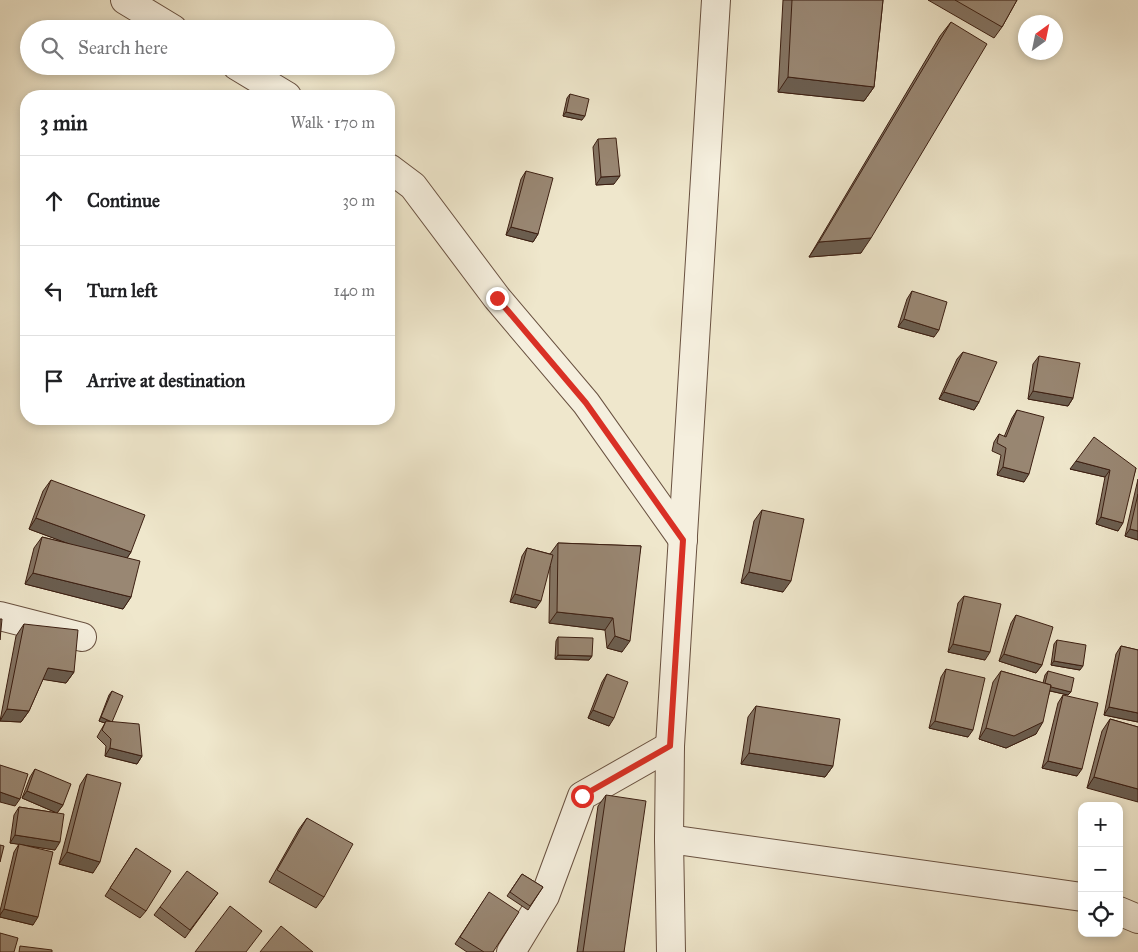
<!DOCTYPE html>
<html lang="en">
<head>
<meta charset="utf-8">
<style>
	body { margin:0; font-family:"IM FELL Great Primer",serif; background:#f6f6f6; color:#202124 }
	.controls { position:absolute; right:15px; bottom:15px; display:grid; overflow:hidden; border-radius:10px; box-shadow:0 2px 8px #0003 }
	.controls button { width:45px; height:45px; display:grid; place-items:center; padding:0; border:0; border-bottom:1px solid #e0e0e0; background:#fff; color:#202124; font:25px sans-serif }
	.compass { position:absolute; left:1018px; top:15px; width:45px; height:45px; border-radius:50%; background:#fff; box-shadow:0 2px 8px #0003; rotate:33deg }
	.stop { position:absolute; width:15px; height:15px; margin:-11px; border:4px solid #d93025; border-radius:50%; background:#fff }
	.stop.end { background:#d93025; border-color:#fff; box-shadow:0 1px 5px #0008 }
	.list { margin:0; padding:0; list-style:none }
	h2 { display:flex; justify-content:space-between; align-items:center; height:65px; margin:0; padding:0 20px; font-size:21px }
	h2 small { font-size:16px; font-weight:400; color:#757577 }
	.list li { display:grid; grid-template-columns:32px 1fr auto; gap:15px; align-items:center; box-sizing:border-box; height:90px; padding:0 20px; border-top:1px solid #e0e0e0 }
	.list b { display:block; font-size:19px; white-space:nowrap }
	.list em { font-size:16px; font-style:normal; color:#757577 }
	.icon { flex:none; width:28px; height:28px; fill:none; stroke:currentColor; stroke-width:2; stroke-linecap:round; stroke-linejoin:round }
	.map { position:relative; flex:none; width:1138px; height:952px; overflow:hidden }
	.search { position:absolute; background:#fff; box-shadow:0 2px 8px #0003; left:20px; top:20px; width:375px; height:55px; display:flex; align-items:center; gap:12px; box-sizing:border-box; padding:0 18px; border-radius:28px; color:#757577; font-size:19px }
	.panel { position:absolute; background:#fff; box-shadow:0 2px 8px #0003; left:20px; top:90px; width:375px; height:335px; border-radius:20px }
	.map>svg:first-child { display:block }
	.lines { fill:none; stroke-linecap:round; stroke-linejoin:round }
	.minor-casing { stroke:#695140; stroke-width:30 }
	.tertiary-casing { stroke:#695140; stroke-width:30 }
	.minor { stroke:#f5efde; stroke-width:28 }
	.tertiary { stroke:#f5efde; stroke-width:28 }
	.wall { fill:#847463; stroke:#3c1f12 }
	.shaded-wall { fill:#6b5e50; stroke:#3c1f12 }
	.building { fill:#998773; stroke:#3c1f12 }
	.route { stroke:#d93025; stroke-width:6 }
</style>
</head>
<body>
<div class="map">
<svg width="1138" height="952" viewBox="0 0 1138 952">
	<rect width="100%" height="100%" fill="#efe7cc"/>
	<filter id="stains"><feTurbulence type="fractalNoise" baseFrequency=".004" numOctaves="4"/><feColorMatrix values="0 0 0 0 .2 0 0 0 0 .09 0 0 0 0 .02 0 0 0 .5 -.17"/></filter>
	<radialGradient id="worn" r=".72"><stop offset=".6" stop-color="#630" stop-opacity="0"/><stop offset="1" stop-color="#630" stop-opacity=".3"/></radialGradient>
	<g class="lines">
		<defs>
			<g id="minor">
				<path d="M125 0 173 29"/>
				<path d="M237 66 287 96"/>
				<path d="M389 168 413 186 497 298 586 403 683 540"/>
				<path d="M0 616 82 637"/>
				<path d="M669 839 1082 897"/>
				<path d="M1119 911 1138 919"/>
				<path d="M511 952 545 896 582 796 670 746"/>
			</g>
			<path id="tertiary" d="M671 952 669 839 670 746 716 0"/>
		</defs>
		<use href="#minor" class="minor-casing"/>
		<use href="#tertiary" class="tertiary-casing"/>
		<use href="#minor" class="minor"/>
		<use href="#tertiary" class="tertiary"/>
	</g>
	<g class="wall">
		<path d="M783 0H883L874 87 864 101 778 92Z"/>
		<path d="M928 0H1017L1002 27 994 38Z"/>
		<path d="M951 22 861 253 809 257 940 36Z"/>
		<path d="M570 94 582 120 563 116 567 98Z"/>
		<path d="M598 139 614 184 596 185 593 147Z"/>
		<path d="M526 171 538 234 533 242 506 235 521 179Z"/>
		<path d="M912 291 934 337 898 327 907 299Z"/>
		<path d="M963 352 979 402 974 410 939 399 957 359Z"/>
		<path d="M1039 356 1073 398 1068 406 1028 399 1033 364Z"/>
		<path d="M1017 410 1024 482 997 475 1001 455 992 451 994 442 999 434 1004 437 1012 418Z"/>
		<path d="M1136 468 1118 531 1096 524 1105 477 1070 469Z"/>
		<path d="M1138 479V540L1125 536Z"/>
		<path d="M51 480 131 552 127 558 131 597 123 609 25 584 34 548 42 537 67 543 29 529 43 491Z"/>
		<path d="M762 510 783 592 741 583 754 521Z"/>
		<path d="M558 543 641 546 622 652 607 648 605 630 549 623 550 566 536 608 510 602 522 556 527 548 550 554Z"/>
		<path d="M964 596 985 660 948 652 958 603Z"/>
		<path d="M1016 615 1042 665 1036 673 999 661 1011 623Z"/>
		<path d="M24 624 74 672 66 683 43 679 29 711 21 722 0 721 16 636Z"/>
		<path d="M558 637 592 656 589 660 555 659 556 641Z"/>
		<path d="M1057 640 1080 670 1051 665 1054 644Z"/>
		<path d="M1121 646 1138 650V722L1104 715 1116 654Z"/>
		<path d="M946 669 968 737 929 728 941 677Z"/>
		<path d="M1001 671 1043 683 1045 675 1048 671 1071 692 1068 695 1050 691 1036 734 1006 748 979 739 993 682Z"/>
		<path d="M607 674 609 726 588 718 602 682Z"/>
		<path d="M112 691V722L142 756 137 764 105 756 106 746 97 737 105 723 99 721 109 695Z"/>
		<path d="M1063 695 1077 776 1042 768 1058 703Z"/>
		<path d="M756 706 833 766 825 777 741 764 748 717Z"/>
		<path d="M1110 719 1138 727 1087 788 1102 731Z"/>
		<path d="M35 769 63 805 57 813 55 850 22 845 33 925 0 917V911L14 852 19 844 10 843 14 815 19 807 57 813 22 798 30 777Z"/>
		<path d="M87 774 93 873 59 864 80 785Z"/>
		<path d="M606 795 624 952H577L598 806Z"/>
		<path d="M307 818 324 897 316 908 269 882 299 829Z"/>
		<path d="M136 848 146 911 140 918 105 896Z"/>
		<path d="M522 874 543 887 528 910 507 896Z"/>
		<path d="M218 893 185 938 154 915 160 907Z"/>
		<path d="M484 900 493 952H467L455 944Z"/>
	</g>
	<g class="shaded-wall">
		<path d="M788 77 874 87 864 101 778 92Z"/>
		<path d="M566 112 585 116 582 120 563 116Z"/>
		<path d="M620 176 614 184 596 185 601 177Z"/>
		<path d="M511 227 538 234 533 242 506 235Z"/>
		<path d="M871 238 861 253 809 257 819 242Z"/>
		<path d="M904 319 939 330 934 337 898 327Z"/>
		<path d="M1033 391 1073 398 1068 406 1028 399Z"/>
		<path d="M944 392 979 402 974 410 939 399Z"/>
		<path d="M1076 461 1110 470 1105 477 1070 469Z"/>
		<path d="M1003 467 1029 474 1024 482 997 475Z"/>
		<path d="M1101 517 1123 523 1118 531 1096 524Z"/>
		<path d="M36 518 131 552 123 564 29 529Z"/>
		<path d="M1130 529 1138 531V540L1125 536Z"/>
		<path d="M749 572 791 581 783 592 741 583Z"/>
		<path d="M33 573 131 597 123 609 25 584Z"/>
		<path d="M515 594 541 601 536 608 510 602Z"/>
		<path d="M557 612 613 618 605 630 549 623Z"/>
		<path d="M615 636 630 641 622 652 607 648Z"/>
		<path d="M953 644 990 652 985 660 948 652Z"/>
		<path d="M1004 654 1042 665 1036 673 999 661Z"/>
		<path d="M558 655 592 656 589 660 555 659Z"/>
		<path d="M1054 661 1083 666 1080 670 1051 665Z"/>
		<path d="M48 668 74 672 66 683 40 679Z"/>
		<path d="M1045 685 1071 692 1068 695 1042 689Z"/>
		<path d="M1109 707 1138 713V722L1104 715Z"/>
		<path d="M7 709 29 711 21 722 0 721Z"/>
		<path d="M593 710 614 718 609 726 588 718Z"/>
		<path d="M101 717 112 722 106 721 105 723 99 721Z"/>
		<path d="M935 721 973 730 968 737 929 728Z"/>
		<path d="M1043 722 1036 734 1006 748 979 739 986 728Z"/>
		<path d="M110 748 142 756 137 764 105 756Z"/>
		<path d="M749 753 833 766 825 777 741 764Z"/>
		<path d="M1048 761 1082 769 1077 776 1042 768Z"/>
		<path d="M1094 777 1138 789V802L1087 788Z"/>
		<path d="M27 791 63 805 57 813 22 798Z"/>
		<path d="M0 792 20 799 15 806 0 802Z"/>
		<path d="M15 835 60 842 55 850 10 843Z"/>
		<path d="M67 852 100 862 93 873 59 864Z"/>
		<path d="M4 909 38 917 33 925 0 917V915Z"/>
	</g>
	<g class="building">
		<path d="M792 0H883L874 87 788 77Z"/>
		<path d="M955 0H1017L1002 27Z"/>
		<path d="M951 22 987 44 871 238 819 242Z"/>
		<path d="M570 94 589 99 585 116 566 112Z"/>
		<path d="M616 138 620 176 601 177 598 139Z"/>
		<path d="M526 171 553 178 538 234 511 227Z"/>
		<path d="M912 291 947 302 939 330 904 319Z"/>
		<path d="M963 352 997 362 979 402 944 392Z"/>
		<path d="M1039 356 1080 363 1073 398 1033 391Z"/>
		<path d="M1017 410 1044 417 1029 474 1003 467 1006 448 997 443 999 434 1006 437Z"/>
		<path d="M1094 437 1136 468 1123 523 1101 517 1110 470 1076 461Z"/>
		<path d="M51 480 145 515 131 552 36 518Z"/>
		<path d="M1138 494V531L1130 529Z"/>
		<path d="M762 510 804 519 791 581 749 572Z"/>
		<path d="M42 537 140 561 131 597 33 573Z"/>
		<path d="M558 543 641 546 630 641 615 636 613 618 557 612Z"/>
		<path d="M527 548 553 555 541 601 515 594Z"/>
		<path d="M964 596 1001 604 990 652 953 644Z"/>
		<path d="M1016 615 1053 627 1042 665 1004 654Z"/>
		<path d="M0 619H2L0 640Z"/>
		<path d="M24 624 78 630 74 672 48 668 29 711 7 709Z"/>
		<path d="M558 637 593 638 592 656 558 655Z"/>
		<path d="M1057 640 1086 645 1083 666 1054 661Z"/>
		<path d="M1121 646 1138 650V713L1109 707Z"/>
		<path d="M946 669 985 678 973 730 935 721Z"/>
		<path d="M1001 671 1051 685 1043 722 1014 736 986 728Z"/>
		<path d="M1048 671 1074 678 1071 692 1051 687V685L1045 683Z"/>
		<path d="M607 674 628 682 614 718 593 710Z"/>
		<path d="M112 691 123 696 112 722 101 717Z"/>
		<path d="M1063 695 1098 703 1082 769 1048 761Z"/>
		<path d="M756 706 840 719 833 766 749 753Z"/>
		<path d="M1110 719 1138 727V789L1094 777Z"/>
		<path d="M106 721 139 724 142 756 110 748 111 739 102 730Z"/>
		<path d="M0 765 28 774 20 799 0 792Z"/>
		<path d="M35 769 71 784 63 805 27 791Z"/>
		<path d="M87 774 121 783 100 862 67 852Z"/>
		<path d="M606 795 646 801 624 952H583Z"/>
		<path d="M19 807 64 814 60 842 15 835Z"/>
		<path d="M307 818 353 844 324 897 277 870Z"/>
		<path d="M19 844 53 852 38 917 4 909Z"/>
		<path d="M0 845 4 846 0 862Z"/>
		<path d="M136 848 171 871 146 911 110 888Z"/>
		<path d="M187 871 218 893 190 930 160 907Z"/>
		<path d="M522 874 543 887 530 906 510 892Z"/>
		<path d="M489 892 519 912 493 952H484L460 937Z"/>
		<path d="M230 906 262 931 246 952H195Z"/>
		<path d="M281 926 313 952H260Z"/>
		<path d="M0 933 18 938 14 952H0Z"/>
		<path d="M20 946 52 950V952H19Z"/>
	</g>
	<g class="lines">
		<path class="route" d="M497 298 586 403 683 540 670 746 582 796"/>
	</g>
	<rect width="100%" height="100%" filter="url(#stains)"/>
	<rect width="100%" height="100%" fill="url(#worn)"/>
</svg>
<div class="controls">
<button>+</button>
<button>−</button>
<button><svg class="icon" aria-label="locate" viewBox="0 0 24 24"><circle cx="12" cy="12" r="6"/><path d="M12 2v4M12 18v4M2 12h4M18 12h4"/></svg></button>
</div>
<svg class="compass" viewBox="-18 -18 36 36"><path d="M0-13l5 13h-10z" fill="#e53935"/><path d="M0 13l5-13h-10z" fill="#757577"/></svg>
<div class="stop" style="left:582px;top:796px"></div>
<div class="stop end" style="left:497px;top:298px"></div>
<div class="search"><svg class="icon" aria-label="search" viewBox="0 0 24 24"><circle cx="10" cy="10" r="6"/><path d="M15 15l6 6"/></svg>Search here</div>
<section class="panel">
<h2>3 min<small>Walk · 170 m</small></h2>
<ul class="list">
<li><svg class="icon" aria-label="ahead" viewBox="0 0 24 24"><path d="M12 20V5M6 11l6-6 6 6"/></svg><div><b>Continue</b></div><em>30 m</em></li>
<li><svg class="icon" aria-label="left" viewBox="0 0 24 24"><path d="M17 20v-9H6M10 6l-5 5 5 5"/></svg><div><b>Turn left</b></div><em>140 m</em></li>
<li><svg class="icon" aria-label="arrive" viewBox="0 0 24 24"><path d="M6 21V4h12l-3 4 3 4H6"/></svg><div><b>Arrive at destination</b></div></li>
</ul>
</section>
</div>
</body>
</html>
